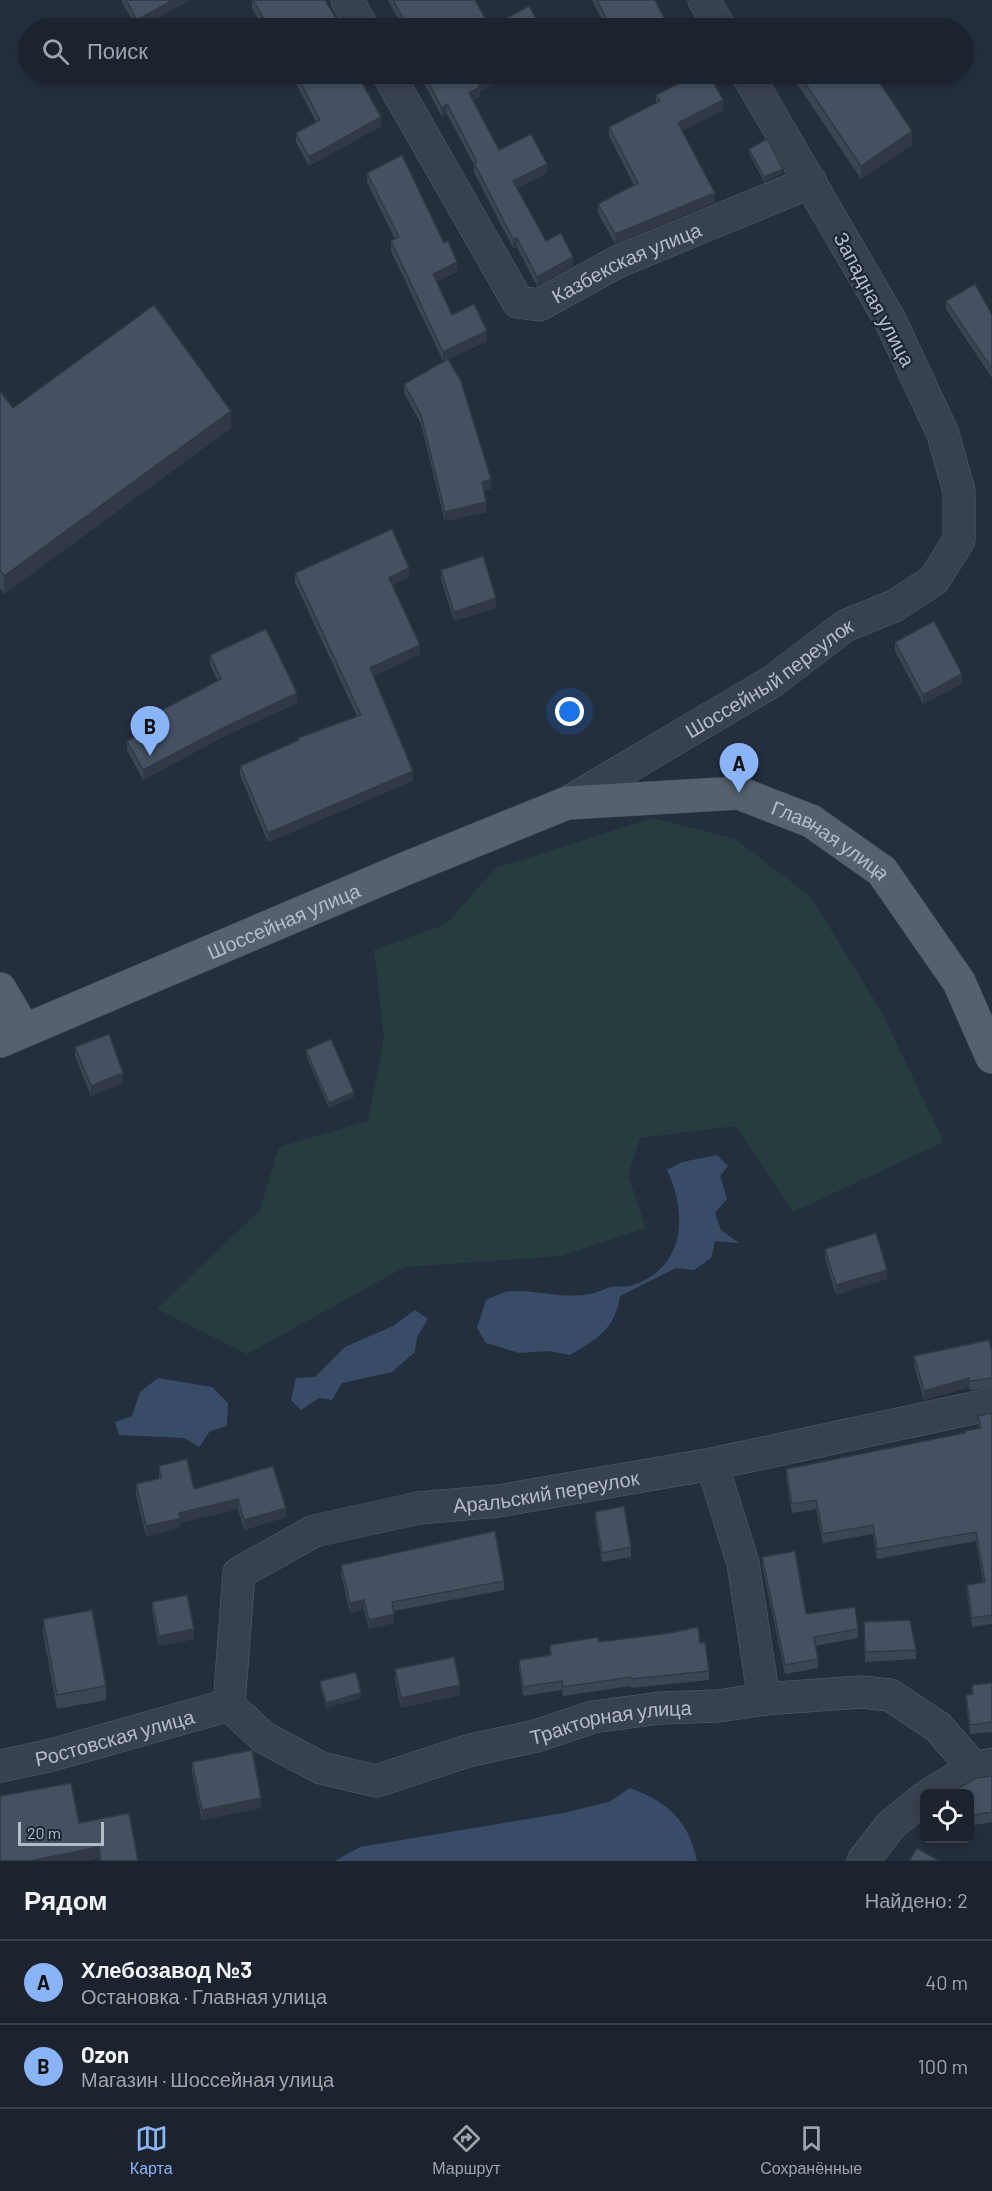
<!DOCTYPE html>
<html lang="ru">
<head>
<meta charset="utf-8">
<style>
	body { margin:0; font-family:Barlow,sans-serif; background:#242b36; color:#f1f3f6 }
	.controls { position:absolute; right:18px; bottom:18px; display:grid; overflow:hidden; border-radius:9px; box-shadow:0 3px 9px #0003 }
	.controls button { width:54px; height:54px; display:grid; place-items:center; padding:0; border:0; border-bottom:2px solid #39404a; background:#1b232e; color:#f1f3f6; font:30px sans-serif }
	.scale { position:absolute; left:18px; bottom:15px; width:86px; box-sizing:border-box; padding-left:6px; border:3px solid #b4bcc9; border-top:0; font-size:16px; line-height:21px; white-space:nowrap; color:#b4bcc9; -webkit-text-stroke:4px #1d2633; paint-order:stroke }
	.you { position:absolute; left:570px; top:712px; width:21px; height:21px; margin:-15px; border:4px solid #fff; border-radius:50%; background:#1a73e8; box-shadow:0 0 0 9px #1a73e833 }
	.badge { display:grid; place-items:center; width:39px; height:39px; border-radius:50%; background:#8ab4f8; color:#111; font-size:20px; font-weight:700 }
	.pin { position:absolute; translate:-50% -50px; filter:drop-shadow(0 2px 3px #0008) }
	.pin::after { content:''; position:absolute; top:32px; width:21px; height:18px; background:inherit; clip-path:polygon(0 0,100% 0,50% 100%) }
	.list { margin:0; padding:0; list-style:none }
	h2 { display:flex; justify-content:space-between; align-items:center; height:78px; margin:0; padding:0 24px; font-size:26px }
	h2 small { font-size:20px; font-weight:400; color:#a0a4aa }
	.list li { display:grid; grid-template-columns:39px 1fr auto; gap:18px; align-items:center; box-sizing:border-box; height:84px; padding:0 24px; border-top:2px solid #39404a }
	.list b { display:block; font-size:22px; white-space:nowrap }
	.list p { margin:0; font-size:20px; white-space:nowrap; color:#a0a4aa }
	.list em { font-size:20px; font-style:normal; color:#a0a4aa }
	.icon { flex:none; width:33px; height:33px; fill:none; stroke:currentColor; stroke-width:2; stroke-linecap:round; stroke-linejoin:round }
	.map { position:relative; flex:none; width:992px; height:1861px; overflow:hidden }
	.search { position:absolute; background:#1b232e; box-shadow:0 3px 9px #0003; left:18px; right:18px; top:18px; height:66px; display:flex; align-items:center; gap:15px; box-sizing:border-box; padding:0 21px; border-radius:33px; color:#a0a4aa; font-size:22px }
	.sheet { height:246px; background:#1b232e }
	nav { display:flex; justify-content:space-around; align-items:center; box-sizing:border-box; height:84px; border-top:2px solid #39404a; background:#1b232e; font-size:16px; color:#a0a4aa }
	nav a { display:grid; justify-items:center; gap:3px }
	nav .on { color:#8ab4f8 }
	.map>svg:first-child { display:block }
	.green { fill:#263c3f }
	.water { fill:#394c67 }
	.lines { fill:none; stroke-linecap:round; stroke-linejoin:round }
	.minor-casing { stroke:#565f6c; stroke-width:33 }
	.primary-casing { stroke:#414a57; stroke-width:34 }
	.minor { stroke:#38414e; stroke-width:32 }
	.primary { stroke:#56606e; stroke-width:33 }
	.wall { fill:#3b4654 }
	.shaded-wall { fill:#303945 }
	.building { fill:#455162; stroke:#303945; stroke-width:1.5 }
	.labels { text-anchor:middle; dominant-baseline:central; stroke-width:4.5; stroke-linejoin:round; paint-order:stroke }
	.street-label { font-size:20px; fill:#b4bcc9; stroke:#1d2633 }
</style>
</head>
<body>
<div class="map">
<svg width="992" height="1861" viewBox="0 0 992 1861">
	<rect width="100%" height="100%" fill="#242f3e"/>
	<path class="green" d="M653 818 735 839 810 896 880 1009 944 1142 793 1212 736 1126 640 1138 628 1175 646 1228 562 1256 405 1267 247 1354 157 1309 260 1210 279 1147 368 1121 384 1037 374 950 446 924 496 868Z"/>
	<g class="water">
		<path d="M717 1155 728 1166 720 1176 727 1199 715 1213 721 1230 739 1243 715 1241 711 1258 694 1270 676 1268 620 1296C615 1329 597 1339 570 1355L549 1351 519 1353 486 1343 477 1328 486 1300C494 1297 504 1291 512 1291 538 1290 563 1299 590 1294 597 1293 604 1289 611 1287 617 1286 624 1287 630 1286 686 1269 688 1214 667 1170L682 1162Z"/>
		<path d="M415 1310 428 1319 417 1337 415 1352 392 1372 342 1383 332 1400 319 1398 301 1410 291 1400 296 1378 315 1377 345 1347 393 1326Z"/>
		<path d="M158 1378 212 1387 228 1403 227 1426 210 1431 199 1447 184 1438 119 1435 115 1422 132 1416 140 1392Z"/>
		<path d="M630 1788C666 1801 689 1820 697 1861H335L360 1847 563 1813 609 1802Z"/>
	</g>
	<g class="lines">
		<defs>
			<g id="minor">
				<path d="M347 0 363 28"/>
				<path d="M704 0 720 28"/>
				<path id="s1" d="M388 74 518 302 539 305 617 262 811 182"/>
				<path id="s2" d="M567 803 773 681 845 626 894 606 934 580 959 540V491L943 434 890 320 747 74"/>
				<path d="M712 1464 743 1563 764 1699"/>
				<path id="s3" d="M229 1705 239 1573 314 1531 419 1508 498 1501 712 1464 992 1404"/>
				<path id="s4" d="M229 1705 263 1737 321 1768 376 1781 471 1750 536 1736 593 1717 660 1708 718 1706 764 1699 861 1692 890 1695 938 1727 974 1768 992 1764"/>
				<path id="s5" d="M0 1766 48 1756 229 1705"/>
				<path d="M930 1794 974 1768"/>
				<path d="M863 1861 891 1825 924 1798"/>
			</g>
			<g id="primary">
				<path d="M0 989 24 1030"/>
				<path id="s6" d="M0 1041 407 868 567 803 739 793 811 821 882 871 959 982 992 1057"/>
			</g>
		</defs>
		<use href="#minor" class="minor-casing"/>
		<use href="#primary" class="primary-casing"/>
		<use href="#minor" class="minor"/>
		<use href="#primary" class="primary"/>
	</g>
	<g class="wall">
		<path d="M122 0H190L138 28H137L122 2Z"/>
		<path d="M252 0H325L342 28H263L252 8Z"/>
		<path d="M388 0H475L490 27 541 28H403Z"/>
		<path d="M592 0H655L668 28H606Z"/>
		<path d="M291 74H357L381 126 309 166 296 142V133L316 122Z"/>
		<path d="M419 74H513L480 91V96L473 100 499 150 547 173 517 188 546 241 573 266 537 286 517 247 513 248 474 172V165L447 114 442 117Z"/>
		<path d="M793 74H874L912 145 861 179 793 78Z"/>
		<path d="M656 95 723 110 682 131 715 202 615 244 598 213V204L634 185 609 136V127L656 103Z"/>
		<path d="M749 149 783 173 764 182 749 153Z"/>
		<path d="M367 173 457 272 436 281 452 315 487 341 443 361 391 251V241L395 239 367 182Z"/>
		<path d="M946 301 992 315V378L946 309Z"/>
		<path d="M404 384 491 489 484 491 486 512 445 521 421 424 404 393Z"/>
		<path d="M0 391 13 408 231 428 4 594 0 588Z"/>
		<path d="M441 570 496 608 454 621 441 579Z"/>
		<path d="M295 573 409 577 392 585 420 654 373 676 413 781 268 842 240 775V766L298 741V738L357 716 295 583Z"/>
		<path d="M895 642 962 684 923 704 895 651Z"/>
		<path d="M210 655 297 703 223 737 143 780 127 750V741L135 736 134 735V725L218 681 210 665Z"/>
		<path d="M75 1047 123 1083 91 1096 75 1056Z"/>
		<path d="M306 1050 354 1097 329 1108 306 1055Z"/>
		<path d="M825 1249 887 1279 836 1295 825 1258Z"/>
		<path d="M992 1352V1388L970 1390 969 1387 924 1400 914 1365V1356Z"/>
		<path d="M992 1413V1624L972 1627 967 1594V1585L983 1582 976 1541 877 1559 873 1534 823 1543 816 1509 792 1513 786 1478V1469L965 1433 979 1428 978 1416Z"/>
		<path d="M159 1466 194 1489 273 1466 286 1517 244 1530 238 1509 180 1523V1528L146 1536 136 1494V1484L159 1478Z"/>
		<path d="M595 1512 631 1547V1557L602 1562 595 1521Z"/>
		<path d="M762 1557 806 1614 858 1629V1638L815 1646 818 1659V1668L785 1674 762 1565Z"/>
		<path d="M341 1565 504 1581V1590L394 1611V1623L369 1629 364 1609 350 1613 341 1574Z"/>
		<path d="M152 1602 194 1639 159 1646 152 1611Z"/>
		<path d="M43 1619 106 1686V1700L57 1709 43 1633Z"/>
		<path d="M864 1622 916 1650V1659L865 1662Z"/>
		<path d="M599 1642 700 1643 709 1671V1680L631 1688V1686L563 1696 562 1690 523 1696 519 1669V1660L550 1655V1645Z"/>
		<path d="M395 1669 460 1695 401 1708 395 1679Z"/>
		<path d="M320 1681 361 1698 326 1708 320 1686Z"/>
		<path d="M992 1683V1732L970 1734 966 1704V1695L972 1694V1685Z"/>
		<path d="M192 1762 261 1808 202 1820 192 1772Z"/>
		<path d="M992 1776V1822L969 1826V1794H959V1788Z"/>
		<path d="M79 1823 138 1861H99V1858L85 1861H0Z"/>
	</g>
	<g class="shaded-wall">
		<path d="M173 0H190L137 28V20Z"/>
		<path d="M496 74H513L480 91V96L469 102V93L478 83Z"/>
		<path d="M723 100V110L678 133V123Z"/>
		<path d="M447 104V114L442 117V108Z"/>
		<path d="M381 117V126L309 166V157Z"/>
		<path d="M912 131V145L861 179V166Z"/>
		<path d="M547 164V173L513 190V181Z"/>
		<path d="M783 169V173L764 182V177Z"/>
		<path d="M715 193V202L615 244V234Z"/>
		<path d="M517 238V247L513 248V239Z"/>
		<path d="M573 257V266L537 286V277Z"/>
		<path d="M457 262V272L433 283V274Z"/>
		<path d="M487 331V341L443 361V352Z"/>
		<path d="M231 411V428L4 594V576Z"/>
		<path d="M491 479V489L482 491V482Z"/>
		<path d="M486 502V512L445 521V512Z"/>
		<path d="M409 568V577L389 587V578Z"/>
		<path d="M496 598V608L454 621V612Z"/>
		<path d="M420 645V654L370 678V668Z"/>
		<path d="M962 674V684L923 704V695Z"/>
		<path d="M297 693V703L223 737 143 780V770L223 728Z"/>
		<path d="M413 771V781L268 842V833Z"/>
		<path d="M123 1073V1083L91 1096V1086Z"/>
		<path d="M354 1092V1097L329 1108V1103Z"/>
		<path d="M887 1270V1279L836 1295V1285Z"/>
		<path d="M969 1378V1387L924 1400V1391Z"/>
		<path d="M238 1499V1509L180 1523V1528L146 1536V1526L179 1513Z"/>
		<path d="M286 1508V1517L244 1530V1520Z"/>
		<path d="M364 1600V1609L350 1613V1603Z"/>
		<path d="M394 1614V1623L369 1629V1620Z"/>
		<path d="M194 1629V1639L159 1646V1636Z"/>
		<path d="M460 1685V1695L401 1708V1698Z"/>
		<path d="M361 1693V1698L326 1708V1703Z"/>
		<path d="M261 1798V1808L202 1820V1810Z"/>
		<path d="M99 1847V1858L85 1861H30Z"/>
	</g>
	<g class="building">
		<path d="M126 0H173L137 20Z"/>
		<path d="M253 0H325L342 28H272L269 24 267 25Z"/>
		<path d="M393 0H475L490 27 529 6 541 28H408Z"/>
		<path d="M597 0H655L668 26 663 28H611Z"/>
		<path d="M296 74H357L381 117 309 157 296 133 320 120Z"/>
		<path d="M424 74H496L478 83 480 87 469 93 499 150 531 134 547 164 513 181 546 241 561 233 573 257 537 277 517 238 513 239 474 163 477 162 447 104 442 108Z"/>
		<path d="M697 74H709L723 100 678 123 715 193 615 234 598 204 638 183 609 127 660 101 656 95Z"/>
		<path d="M799 74H874L912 131 861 166Z"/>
		<path d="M767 139 783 169 764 177 749 149Z"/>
		<path d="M402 155 444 243 448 241 457 262 433 274 452 315 474 304 487 331 443 352 391 241 399 237 367 173Z"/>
		<path d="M975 284 992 315V369L946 301Z"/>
		<path d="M154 305 231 411 4 576 0 570V391L13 408Z"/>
		<path d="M448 359 461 381 491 479 482 482 486 502 445 512 421 415 404 384Z"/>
		<path d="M392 529 409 568 389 578 420 645 370 668 413 771 268 833 240 766 299 740 298 738 361 715 295 573Z"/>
		<path d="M483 556 496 598 454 612 441 570Z"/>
		<path d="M934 621 962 674 923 695 895 642Z"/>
		<path d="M266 629 297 693 223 728 143 770 127 741 139 735 134 725 221 679 210 655Z"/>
		<path d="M109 1034 123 1073 91 1086 75 1047Z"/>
		<path d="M331 1039 354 1092 329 1103 306 1050Z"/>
		<path d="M876 1233 887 1270 836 1285 825 1249Z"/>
		<path d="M989 1340 992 1352V1378L970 1381 969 1378 924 1391 914 1356Z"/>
		<path d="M992 1413V1615L972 1618 967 1585 985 1582 976 1532 877 1549 873 1525 823 1534 816 1500 792 1504 786 1469 965 1433V1431L981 1428 978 1416Z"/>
		<path d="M187 1459 194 1489 273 1466 286 1508 244 1520 238 1499 179 1513 180 1519 146 1526 136 1484 161 1478 159 1466Z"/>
		<path d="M624 1506 631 1547 602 1553 595 1512Z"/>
		<path d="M495 1531 504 1581 392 1602 394 1614 369 1620 364 1600 350 1603 341 1565Z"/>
		<path d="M795 1551 806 1614 855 1607 858 1629 814 1637 818 1659 785 1665 762 1557Z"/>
		<path d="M187 1595 194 1629 159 1636 152 1602Z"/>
		<path d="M92 1610 106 1686 57 1695 43 1619Z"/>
		<path d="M910 1620 916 1650 865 1652 864 1622Z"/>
		<path d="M698 1627 700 1643 705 1642 709 1671 631 1679V1677L563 1687 562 1681 523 1687 519 1660 551 1655 550 1645 598 1637 599 1642 670 1633Z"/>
		<path d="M454 1657 460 1685 401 1698 395 1669Z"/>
		<path d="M356 1672 361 1693 326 1703 320 1681Z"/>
		<path d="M992 1683V1722L970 1725 966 1695 973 1694 972 1685Z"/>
		<path d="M252 1750 261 1798 202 1810 192 1762Z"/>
		<path d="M992 1776V1812L969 1816V1794H960L959 1788 976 1778Z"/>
		<path d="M71 1783 79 1823 129 1813 138 1861H101L99 1847 30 1861H0V1796Z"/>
		<path d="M917 1848 939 1861H909Z"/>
	</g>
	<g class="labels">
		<g class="street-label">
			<text stroke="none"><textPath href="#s1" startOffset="381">Казбекская улица</textPath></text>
			<text transform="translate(875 299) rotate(62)">Западная улица</text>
			<text stroke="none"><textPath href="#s2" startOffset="238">Шоссейный переулок</textPath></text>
			<text stroke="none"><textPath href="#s6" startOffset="891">Главная улица</textPath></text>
			<text stroke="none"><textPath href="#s6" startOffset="308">Шоссейная улица</textPath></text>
			<text stroke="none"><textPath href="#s3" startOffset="454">Аральский переулок</textPath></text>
			<text stroke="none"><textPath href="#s4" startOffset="412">Тракторная улица</textPath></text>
			<text stroke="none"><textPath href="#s5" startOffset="118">Ростовская улица</textPath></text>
		</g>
	</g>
</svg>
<div class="controls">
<button><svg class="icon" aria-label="locate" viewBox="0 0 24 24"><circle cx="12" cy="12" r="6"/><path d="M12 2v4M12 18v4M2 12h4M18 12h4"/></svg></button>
</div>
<div class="scale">20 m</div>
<div class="you"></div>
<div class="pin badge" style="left:739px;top:793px">A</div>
<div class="pin badge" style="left:150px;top:756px">B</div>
<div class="search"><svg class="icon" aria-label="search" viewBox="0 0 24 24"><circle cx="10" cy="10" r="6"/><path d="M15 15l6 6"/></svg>Поиск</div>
</div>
<section class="sheet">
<h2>Рядом<small>Найдено: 2</small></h2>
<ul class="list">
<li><span class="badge">A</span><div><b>Хлебозавод №3</b><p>Остановка · Главная улица</p></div><em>40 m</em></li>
<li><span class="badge">B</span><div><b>Ozon</b><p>Магазин · Шоссейная улица</p></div><em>100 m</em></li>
</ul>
</section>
<nav>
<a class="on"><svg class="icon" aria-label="map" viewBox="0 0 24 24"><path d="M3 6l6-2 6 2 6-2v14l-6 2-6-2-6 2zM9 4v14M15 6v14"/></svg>Карта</a>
<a><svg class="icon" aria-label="directions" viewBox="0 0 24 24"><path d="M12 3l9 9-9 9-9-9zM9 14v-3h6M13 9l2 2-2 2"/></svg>Маршрут</a>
<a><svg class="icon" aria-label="saved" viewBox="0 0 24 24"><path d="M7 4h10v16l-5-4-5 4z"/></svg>Сохранённые</a>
</nav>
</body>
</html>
